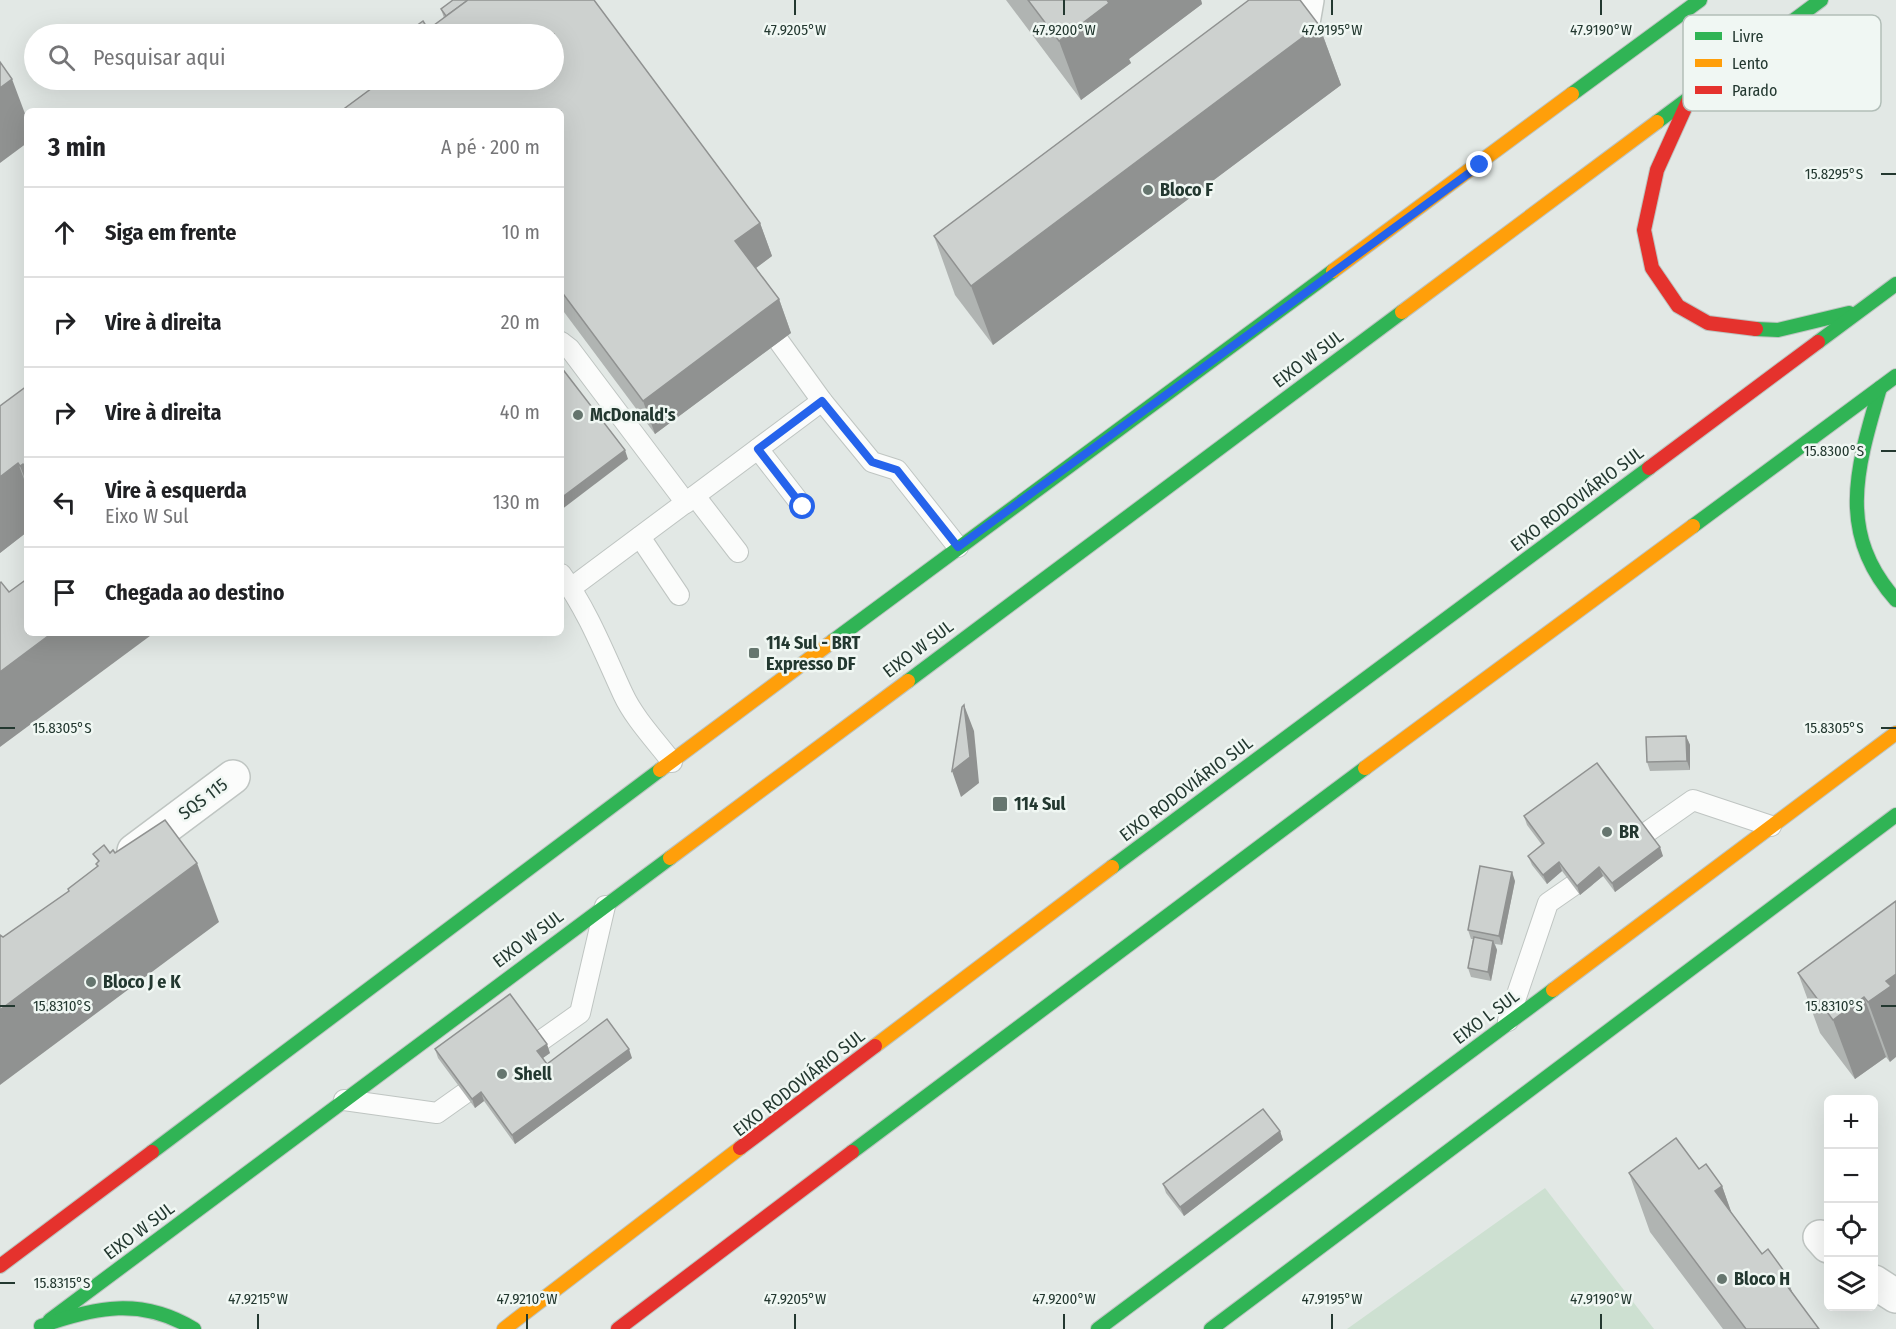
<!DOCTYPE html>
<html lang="pt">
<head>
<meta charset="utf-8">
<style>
	body { margin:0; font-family:"Fira Sans Condensed",sans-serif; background:#f2f2f2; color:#202124 }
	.controls { position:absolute; right:18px; bottom:18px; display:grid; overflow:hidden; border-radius:9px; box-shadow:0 6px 24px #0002 }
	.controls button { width:54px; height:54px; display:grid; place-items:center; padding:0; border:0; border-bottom:2px solid #e0e0e0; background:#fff; color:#202124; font:30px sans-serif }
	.stop { position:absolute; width:18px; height:18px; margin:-14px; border:4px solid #2563eb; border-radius:50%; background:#fff }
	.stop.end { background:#2563eb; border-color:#fff; box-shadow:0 2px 6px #0008 }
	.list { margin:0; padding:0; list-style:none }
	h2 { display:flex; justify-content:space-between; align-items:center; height:78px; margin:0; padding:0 24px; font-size:26px }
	h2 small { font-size:20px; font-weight:400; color:#757577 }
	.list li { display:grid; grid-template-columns:39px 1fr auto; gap:18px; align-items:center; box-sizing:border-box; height:90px; padding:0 24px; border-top:2px solid #e0e0e0 }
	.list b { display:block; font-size:22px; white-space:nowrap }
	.list p { margin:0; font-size:20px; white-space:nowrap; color:#757577 }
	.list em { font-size:20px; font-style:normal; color:#757577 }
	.icon { flex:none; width:33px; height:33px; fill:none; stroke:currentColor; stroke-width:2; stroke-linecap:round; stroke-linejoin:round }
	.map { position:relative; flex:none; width:1896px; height:1329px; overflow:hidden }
	.search { position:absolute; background:#fff; box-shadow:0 6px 24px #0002; left:24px; top:24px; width:540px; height:66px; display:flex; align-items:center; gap:15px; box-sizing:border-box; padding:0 21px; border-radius:33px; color:#757577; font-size:22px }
	.panel { position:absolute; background:#fff; box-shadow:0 6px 24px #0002; left:24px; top:108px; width:540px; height:528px; border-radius:9px }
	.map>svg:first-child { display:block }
	.green { fill:#cde0d1 }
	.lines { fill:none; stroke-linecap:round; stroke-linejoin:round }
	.lane-casing { stroke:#bfc5c2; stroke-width:22 }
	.street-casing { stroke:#bfc5c2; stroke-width:36 }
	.fast-casing { stroke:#bcc4c0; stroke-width:16 }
	.slow-casing { stroke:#bcc4c0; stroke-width:16 }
	.jam-casing { stroke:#bcc4c0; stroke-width:16 }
	.lane { stroke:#fbfcfb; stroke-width:20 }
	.street { stroke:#fbfcfb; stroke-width:33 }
	.fast { stroke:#30b455; stroke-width:14 }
	.slow { stroke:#ff9f0a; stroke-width:14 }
	.jam { stroke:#e5322d; stroke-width:14 }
	.wall { fill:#b0b4b2 }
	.shaded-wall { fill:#909291 }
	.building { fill:#cdd1cf; stroke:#909291; stroke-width:1.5 }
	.route { stroke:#2563eb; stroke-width:8 }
	.ticks { fill:none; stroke:#233830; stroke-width:2 }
	.poi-dot { fill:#66766f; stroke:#f0f7f3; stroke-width:2 }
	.labels { text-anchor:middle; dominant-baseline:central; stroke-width:5; stroke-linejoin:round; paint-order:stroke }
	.poi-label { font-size:18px; font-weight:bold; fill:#233830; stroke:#f0f7f3; text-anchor:start }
	.street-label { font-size:18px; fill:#233830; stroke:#f0f7f3 }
	.key { fill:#f0f7f3; stroke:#b2beb8; stroke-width:1.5 }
	.key-label { font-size:16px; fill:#233830 }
	.ticks-label { font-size:15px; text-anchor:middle; fill:#233830; stroke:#f0f7f3; stroke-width:5; stroke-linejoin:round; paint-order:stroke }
</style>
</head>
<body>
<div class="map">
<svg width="1896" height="1329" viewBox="0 0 1896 1329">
	<rect width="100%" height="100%" fill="#e2e8e5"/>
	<path class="green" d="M1545 1188 1654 1329H1347Z"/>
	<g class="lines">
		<defs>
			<g id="lane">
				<path d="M765 322 822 401 872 462 897 470 958 547"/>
				<path d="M561 342 570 349 686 503"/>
				<path d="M758 449 803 507"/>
				<path d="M695 496 738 552"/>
				<path d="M640 537 679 595"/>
				<path d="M561 574C588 611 604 653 623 694 634 718 656 741 672 762"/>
				<path d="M571 588 822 401"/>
				<path d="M1643 835 1693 800 1771 826"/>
				<path d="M1508 1021 1548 903 1584 878"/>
				<path d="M522 1054 580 1013 605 906"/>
				<path d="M344 1100 437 1113 485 1079"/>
			</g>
			<g id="street">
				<path d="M1280 44 1303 23 1307 0"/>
				<path d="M134 851 233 777"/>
				<path d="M1820 1237 1828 1246"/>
				<path d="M1874 1282 1896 1296"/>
			</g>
			<g id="fast">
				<path d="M1572 94 1700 0"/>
				<path d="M1657 122 1821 0"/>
				<path d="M1756 329 1778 330 1849 313"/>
				<path d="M1818 342 1896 284"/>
				<path d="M1880 388C1857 467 1836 533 1896 600"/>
				<path d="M1693 526 1896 376"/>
				<path d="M833 641 1333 271"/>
				<path d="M908 681 1402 312"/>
				<path d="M1112 867 1649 468"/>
				<path d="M152 1152 660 770"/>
				<path d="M852 1152 1365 768"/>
				<path d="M50 1320 670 858"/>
				<path d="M41 1326C96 1307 141 1297 194 1329"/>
				<path d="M1098 1329 1553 990"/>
				<path d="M1211 1329 1896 815"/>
			</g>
			<g id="slow">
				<path d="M1333 271 1572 94"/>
				<path d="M1402 312 1657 122"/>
				<path d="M1365 768 1693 526"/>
				<path d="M660 770 833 641"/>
				<path d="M670 858 908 681"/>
				<path d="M1553 990 1896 733"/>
				<path d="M875 1046 1112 867"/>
				<path d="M504 1329 740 1148"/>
			</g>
			<g id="jam">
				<path d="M1690 97 1657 170 1644 230 1652 268 1678 306 1708 323 1756 329"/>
				<path d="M1649 468 1818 342"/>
				<path d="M740 1148 875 1046"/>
				<path d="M0 1266 152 1152"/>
				<path d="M618 1329 852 1152"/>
			</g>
		</defs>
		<use href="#lane" class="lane-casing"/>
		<use href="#street" class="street-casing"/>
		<use href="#fast" class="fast-casing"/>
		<use href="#slow" class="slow-casing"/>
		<use href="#jam" class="jam-casing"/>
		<use href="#lane" class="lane"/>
		<use href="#street" class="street"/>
		<use href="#fast" class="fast"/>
		<use href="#slow" class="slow"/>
		<use href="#jam" class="jam"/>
	</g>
	<g class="wall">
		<path d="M453 0H594L760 223 772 256 756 268 779 299 791 333 655 434 561 308V111H341L383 80H554V34H405L423 21 428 29 444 18 441 9Z"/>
		<path d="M1006 0H1201L1202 4 1129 59 1131 63 1081 100Z"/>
		<path d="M1319 25 1341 85 993 345 955 295 934 236Z"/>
		<path d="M27 386V532L0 553Z"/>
		<path d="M1686 736 1690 745V770L1650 771 1647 762Z"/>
		<path d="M1524 816 1663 856 1615 892 1603 876 1580 895 1562 871 1547 884 1532 865 1528 856 1542 845 1527 825Z"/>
		<path d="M1515 881 1502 945 1495 944 1497 950 1491 981 1471 977 1468 968 1473 939H1471L1468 930Z"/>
		<path d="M1896 901 1890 1062 1886 1057 1855 1079 1820 1033 1798 973Z"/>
		<path d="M435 1049 550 1053 543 1058 547 1064 632 1058 515 1144 484 1101 475 1108 438 1058Z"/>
		<path d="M1280 1131 1283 1140 1184 1216 1166 1193 1163 1184Z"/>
		<path d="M1699 1169 1722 1186 1731 1212 1762 1254 1784 1271 1793 1294 1819 1329H1723L1650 1232 1629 1173Z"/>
	</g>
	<g class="shaded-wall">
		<path d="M1107 0H1201L1202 4 1129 59 1131 63 1081 100 1059 41Z"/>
		<path d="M1319 25 1341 85 993 345 971 286Z"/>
		<path d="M12 79 27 119V143L0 163V88Z"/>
		<path d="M760 223 772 256 748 274 735 241Z"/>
		<path d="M779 299 791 333 655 434 643 401Z"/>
		<path d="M625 450 628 459 561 510V498Z"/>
		<path d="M18 463 27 487V532L0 553V477Z"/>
		<path d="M23 464 27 475V484L20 466Z"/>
		<path d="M52 633H154L0 747V672Z"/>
		<path d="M964 705 974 731 979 783 961 797 952 771Z"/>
		<path d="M1686 736 1690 745V770L1687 761Z"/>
		<path d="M1660 847 1663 856 1615 892 1612 883Z"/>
		<path d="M1559 862 1562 871 1547 884 1543 875Z"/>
		<path d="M197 863 219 922 0 1085V1010Z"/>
		<path d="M1599 867 1603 876 1580 895 1577 886Z"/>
		<path d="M1512 872 1515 881 1502 945 1499 936Z"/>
		<path d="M1493 941 1497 950 1491 981 1488 972Z"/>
		<path d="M1896 974V1057L1890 1062 1868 1002 1886 981Z"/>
		<path d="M1864 997 1886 1057 1855 1079 1833 1020Z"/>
		<path d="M547 1044 550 1053 540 1060 537 1051Z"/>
		<path d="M629 1049 632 1058 515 1144 512 1135Z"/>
		<path d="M481 1092 484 1101 475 1108 472 1099Z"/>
		<path d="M1280 1131 1283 1140 1184 1216 1180 1207Z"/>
		<path d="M1722 1186 1743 1245 1715 1191Z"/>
		<path d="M1784 1271 1806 1329 1779 1275Z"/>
	</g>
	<g class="building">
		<path d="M453 0H468L446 16 441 9Z"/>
		<path d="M468 0H594L760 223 735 241 779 299 643 401 561 291V111H341L383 80H554V34H422Z"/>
		<path d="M1028 0H1107L1109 3 1059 41Z"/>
		<path d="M1249 0H1300L1319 25 971 286 934 236Z"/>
		<path d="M423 21 428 29 422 34H405Z"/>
		<path d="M0 62 12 79 0 88Z"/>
		<path d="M561 367 625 450 561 498Z"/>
		<path d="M27 386V470L23 464 20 466 18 463 0 477V406Z"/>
		<path d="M27 579V633H52L0 672V583L1 582 9 592Z"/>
		<path d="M964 705 970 757 952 771 962 707Z"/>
		<path d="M1686 736 1687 761 1647 762 1646 737Z"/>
		<path d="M1597 763 1660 847 1612 883 1599 867 1577 886 1559 862 1543 875 1528 856 1544 843 1524 816Z"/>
		<path d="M165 820 197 863 0 1010V935L3 937 69 891 68 889 98 866 96 864 99 861 93 854 104 845 110 853 113 850 115 853Z"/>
		<path d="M1480 866 1512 872 1499 936 1468 930Z"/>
		<path d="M1896 901V974L1886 981 1891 986 1868 1002 1864 997 1833 1020 1798 973Z"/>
		<path d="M1474 937 1493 941 1488 972 1468 968Z"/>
		<path d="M510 994 547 1044 537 1051 547 1064 607 1019 629 1049 512 1135 481 1092 472 1099 435 1049Z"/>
		<path d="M1263 1109 1280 1131 1180 1207 1163 1184Z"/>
		<path d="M1676 1138 1699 1169 1706 1164 1722 1186 1715 1191 1762 1254 1768 1249 1784 1271 1779 1275 1819 1329H1746L1629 1173Z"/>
	</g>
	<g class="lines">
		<path class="route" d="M803 507 758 449 822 401 872 462 897 470 958 547 1480 165"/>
	</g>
	<path class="ticks" d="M795 0V15M1064 0V15M1332 0V15M1601 0V15M1881 174H1896M1881 451H1896M0 728H15M1881 728H1896M0 1006H15M1881 1006H1896M0 1283H15M258 1314V1329M527 1314V1329M795 1314V1329M1064 1314V1329M1332 1314V1329M1601 1314V1329"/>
	<g class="poi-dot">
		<circle cx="1148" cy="190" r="6"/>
		<circle cx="578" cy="415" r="6"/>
		<rect x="748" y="647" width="12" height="12" rx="3"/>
		<rect x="992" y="796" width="16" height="16" rx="3"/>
		<circle cx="1607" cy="832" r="6"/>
		<circle cx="91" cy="982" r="6"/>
		<circle cx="502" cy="1074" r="6"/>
		<circle cx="1722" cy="1279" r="6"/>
	</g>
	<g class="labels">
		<g class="poi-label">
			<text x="1160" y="190">Bloco F</text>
			<text x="590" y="415">McDonald's</text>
			<text x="766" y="643">114 Sul - BRT<tspan x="766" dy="21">Expresso DF</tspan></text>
			<text x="1014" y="804">114 Sul</text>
			<text x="1619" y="832">BR</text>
			<text x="103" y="982">Bloco J e K</text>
			<text x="514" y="1074">Shell</text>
			<text x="1734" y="1279">Bloco H</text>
		</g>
		<g class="street-label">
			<text transform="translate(1308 359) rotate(-37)">EIXO W SUL</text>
			<text transform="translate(1577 499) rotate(-37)">EIXO RODOVIÁRIO SUL</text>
			<text transform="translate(918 649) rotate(-37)">EIXO W SUL</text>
			<text transform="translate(1186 789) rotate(-37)">EIXO RODOVIÁRIO SUL</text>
			<text transform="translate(203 799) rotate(-37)">SQS 115</text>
			<text transform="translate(528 939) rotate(-37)">EIXO W SUL</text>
			<text transform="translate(1486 1017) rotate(-37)">EIXO L SUL</text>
			<text transform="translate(799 1083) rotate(-38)">EIXO RODOVIÁRIO SUL</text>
			<text transform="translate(139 1231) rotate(-37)">EIXO W SUL</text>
		</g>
	</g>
	<rect x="1683" y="15" width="198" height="96" rx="9" class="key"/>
	<rect x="1695" y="32" width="27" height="8" fill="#30b455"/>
	<rect x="1695" y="59" width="27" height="8" fill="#ff9f0a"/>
	<rect x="1695" y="86" width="27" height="8" fill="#e5322d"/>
	<g class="key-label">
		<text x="1732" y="42">Livre</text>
		<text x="1732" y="69">Lento</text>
		<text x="1732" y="96">Parado</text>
	</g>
	<g class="ticks-label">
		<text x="795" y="35">47.9205°W</text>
		<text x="1064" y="35">47.9200°W</text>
		<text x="1332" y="35">47.9195°W</text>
		<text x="1601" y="35">47.9190°W</text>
		<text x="1834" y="179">15.8295°S</text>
		<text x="1834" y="456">15.8300°S</text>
		<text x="62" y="733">15.8305°S</text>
		<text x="1834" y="733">15.8305°S</text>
		<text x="62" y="1011">15.8310°S</text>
		<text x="1834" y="1011">15.8310°S</text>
		<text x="62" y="1288">15.8315°S</text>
		<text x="258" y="1304">47.9215°W</text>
		<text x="527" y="1304">47.9210°W</text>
		<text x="795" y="1304">47.9205°W</text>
		<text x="1064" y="1304">47.9200°W</text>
		<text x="1332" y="1304">47.9195°W</text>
		<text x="1601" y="1304">47.9190°W</text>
	</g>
</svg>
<div class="controls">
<button>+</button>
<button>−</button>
<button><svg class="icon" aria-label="locate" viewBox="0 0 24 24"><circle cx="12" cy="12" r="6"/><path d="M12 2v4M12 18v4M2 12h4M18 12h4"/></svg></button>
<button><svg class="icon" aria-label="layers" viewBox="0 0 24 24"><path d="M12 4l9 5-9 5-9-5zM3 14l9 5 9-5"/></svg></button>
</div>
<div class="stop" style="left:803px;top:507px"></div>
<div class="stop end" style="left:1480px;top:165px"></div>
<div class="search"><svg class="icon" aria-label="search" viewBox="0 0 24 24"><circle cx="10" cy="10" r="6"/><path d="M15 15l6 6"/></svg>Pesquisar aqui</div>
<section class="panel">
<h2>3 min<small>A pé · 200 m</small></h2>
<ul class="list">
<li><svg class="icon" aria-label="ahead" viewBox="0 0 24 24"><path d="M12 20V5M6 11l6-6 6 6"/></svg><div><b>Siga em frente</b></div><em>10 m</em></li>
<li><svg class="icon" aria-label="right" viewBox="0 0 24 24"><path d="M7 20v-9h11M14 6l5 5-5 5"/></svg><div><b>Vire à direita</b></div><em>20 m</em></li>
<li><svg class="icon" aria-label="right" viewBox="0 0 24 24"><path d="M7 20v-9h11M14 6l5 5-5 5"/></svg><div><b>Vire à direita</b></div><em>40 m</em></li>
<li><svg class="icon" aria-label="left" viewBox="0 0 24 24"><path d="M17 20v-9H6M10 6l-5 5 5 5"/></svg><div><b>Vire à esquerda</b><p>Eixo W Sul</p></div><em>130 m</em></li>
<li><svg class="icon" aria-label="arrive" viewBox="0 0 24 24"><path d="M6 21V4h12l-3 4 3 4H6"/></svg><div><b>Chegada ao destino</b></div></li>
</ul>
</section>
</div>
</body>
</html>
